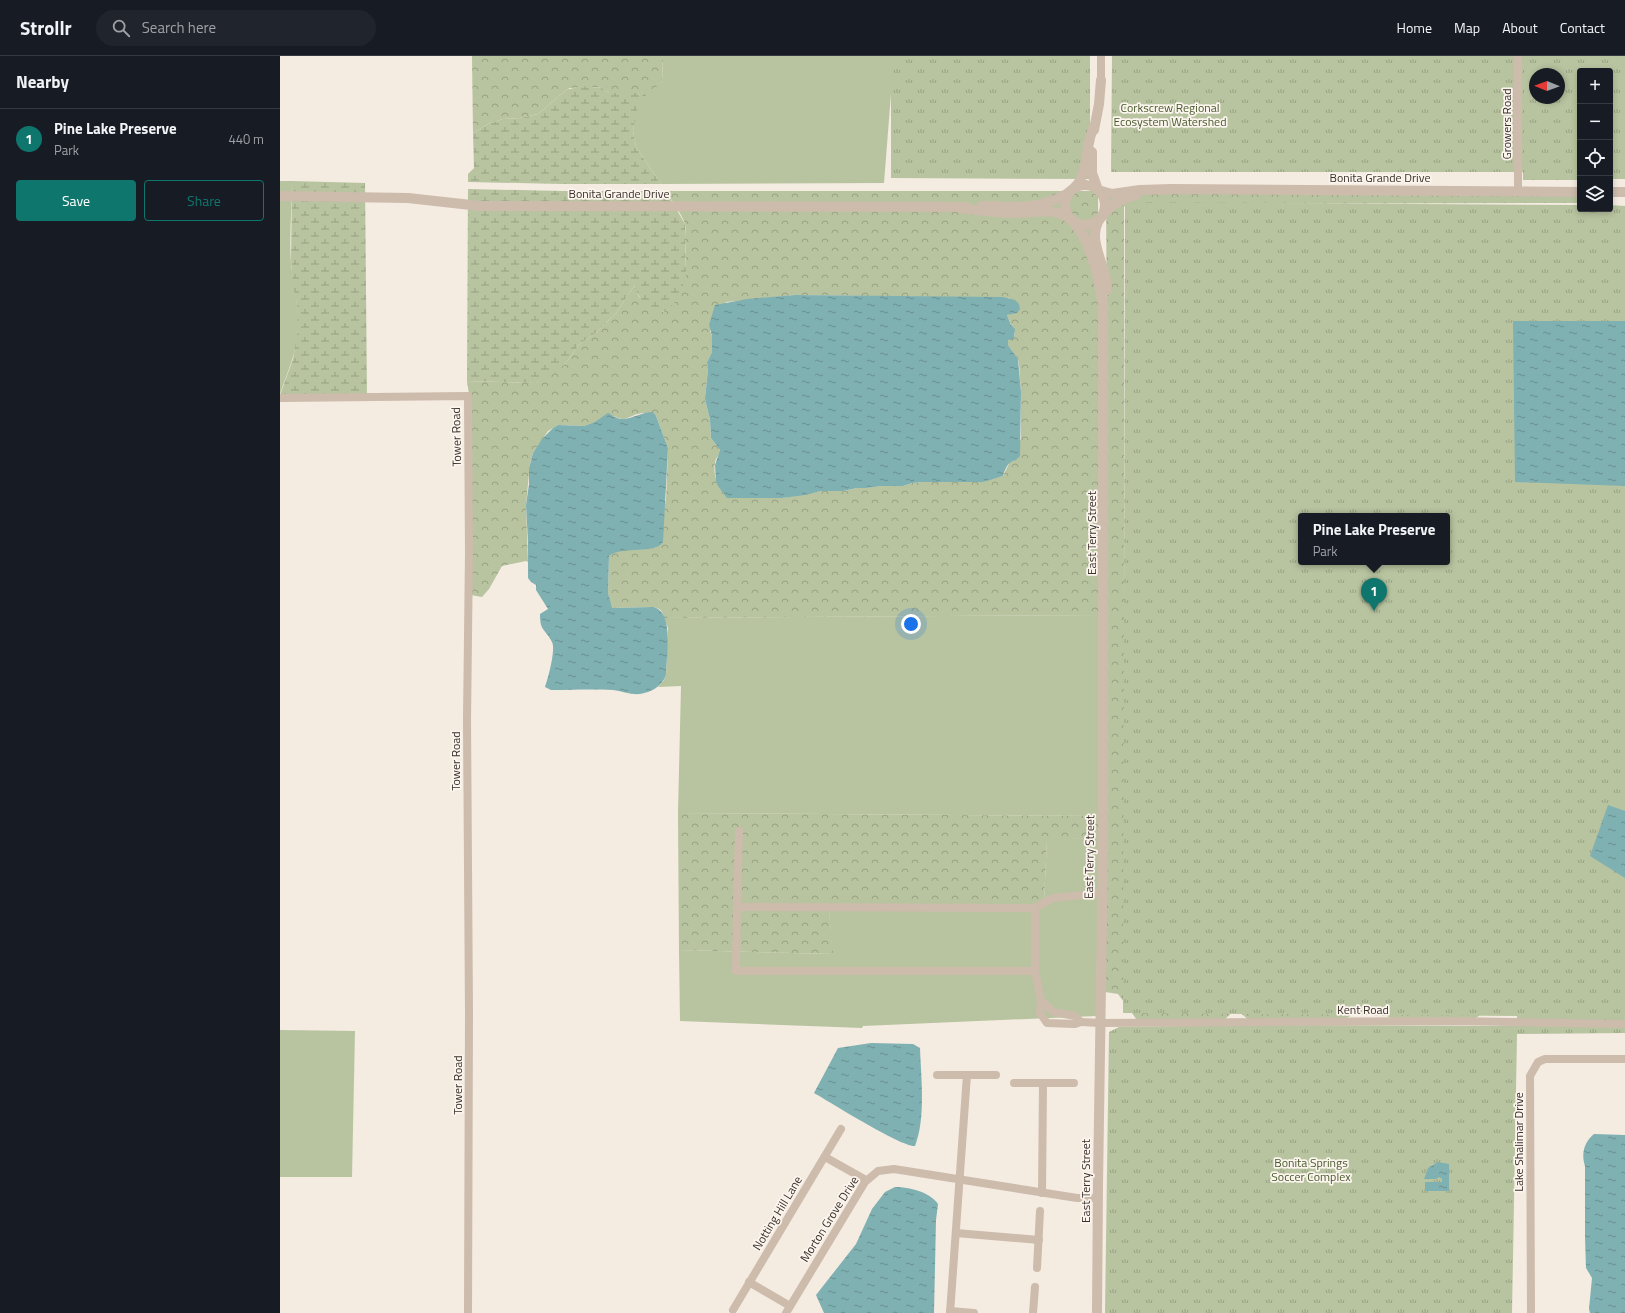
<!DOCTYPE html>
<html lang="en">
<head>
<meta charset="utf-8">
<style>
	body { margin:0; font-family:"Titillium Web",sans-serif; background:#20242c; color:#f1f3f6 }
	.controls { position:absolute; right:12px; top:12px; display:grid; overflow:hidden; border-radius:4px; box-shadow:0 2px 6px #0003 }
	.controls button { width:36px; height:36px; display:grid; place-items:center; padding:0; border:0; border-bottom:1px solid #363941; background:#171b24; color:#f1f3f6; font:20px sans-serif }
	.compass { position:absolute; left:1249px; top:12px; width:36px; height:36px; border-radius:50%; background:#171b24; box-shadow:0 2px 6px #0003; rotate:271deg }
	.you { position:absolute; left:631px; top:568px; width:14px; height:14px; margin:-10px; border:3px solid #fff; border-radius:50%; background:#1a73e8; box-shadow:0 0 0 6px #1a73e833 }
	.badge { display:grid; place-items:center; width:26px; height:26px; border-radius:50%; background:#0f766e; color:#fff; font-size:13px; font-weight:700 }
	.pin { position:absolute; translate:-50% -33px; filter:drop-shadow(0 1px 2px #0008) }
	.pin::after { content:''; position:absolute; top:21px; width:14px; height:12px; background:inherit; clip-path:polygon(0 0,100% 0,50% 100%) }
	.popup { position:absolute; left:1018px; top:457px; width:152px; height:52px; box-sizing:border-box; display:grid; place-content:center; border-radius:4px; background:#171b24; filter:drop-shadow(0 1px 3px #0005); font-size:13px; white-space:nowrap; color:#9ea1a6 }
	.popup b { font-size:15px; color:#f1f3f6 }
	.popup::after { content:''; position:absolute; left:50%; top:100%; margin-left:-8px; border:8px solid transparent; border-top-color:#171b24 }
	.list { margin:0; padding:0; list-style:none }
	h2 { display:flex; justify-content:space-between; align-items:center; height:52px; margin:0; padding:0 16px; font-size:17px }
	h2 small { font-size:13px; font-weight:400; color:#9ea1a6 }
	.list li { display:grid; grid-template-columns:26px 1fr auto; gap:12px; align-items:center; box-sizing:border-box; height:60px; padding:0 16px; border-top:1px solid #363941 }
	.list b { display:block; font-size:15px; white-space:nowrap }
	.list p { margin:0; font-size:13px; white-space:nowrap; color:#9ea1a6 }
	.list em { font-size:13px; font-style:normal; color:#9ea1a6 }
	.actions { display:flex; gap:8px; padding:12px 16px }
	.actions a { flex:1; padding:9px 0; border:1px solid #0f766e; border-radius:4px; text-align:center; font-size:14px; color:#0f766e }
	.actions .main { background:#0f766e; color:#fff }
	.icon { flex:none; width:22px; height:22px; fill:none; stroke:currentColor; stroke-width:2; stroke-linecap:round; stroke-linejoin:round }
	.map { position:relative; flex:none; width:1345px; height:1257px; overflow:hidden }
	header { display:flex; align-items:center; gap:24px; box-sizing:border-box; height:56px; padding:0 20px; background:#171b24; border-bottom:1px solid #363941 }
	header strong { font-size:19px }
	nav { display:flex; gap:22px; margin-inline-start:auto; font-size:14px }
	.search { width:280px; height:36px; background:#20242c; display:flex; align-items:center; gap:10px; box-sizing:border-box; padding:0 14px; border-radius:22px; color:#9ea1a6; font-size:15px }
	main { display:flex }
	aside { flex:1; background:#171b24 }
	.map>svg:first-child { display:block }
	.grass { fill:#b8c4a0 }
	.forest { fill:url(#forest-crowns); fill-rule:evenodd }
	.wetland { fill:url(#wetland-marsh) }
	.park { fill:url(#park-tufts); fill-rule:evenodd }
	.water { fill:url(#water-ripples) }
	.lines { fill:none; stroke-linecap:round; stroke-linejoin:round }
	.minor { stroke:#cdbbac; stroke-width:8 }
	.tertiary { stroke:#cdbbac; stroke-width:10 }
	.labels { text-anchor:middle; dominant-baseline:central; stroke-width:3.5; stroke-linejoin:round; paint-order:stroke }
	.park-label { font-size:12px; fill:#4a5a2e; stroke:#fbf5ee }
	.street-label { font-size:12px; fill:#3b302b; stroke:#fbf5ee }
</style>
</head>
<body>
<header>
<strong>Strollr</strong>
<div class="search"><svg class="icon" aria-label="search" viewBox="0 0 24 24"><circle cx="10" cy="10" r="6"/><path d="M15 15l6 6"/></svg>Search here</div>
<nav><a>Home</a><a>Map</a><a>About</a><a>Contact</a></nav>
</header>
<main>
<aside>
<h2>Nearby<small></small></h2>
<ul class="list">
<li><span class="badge">1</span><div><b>Pine Lake Preserve</b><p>Park</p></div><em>440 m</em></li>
</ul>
<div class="actions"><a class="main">Save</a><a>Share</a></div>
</aside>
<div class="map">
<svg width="1345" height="1257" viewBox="0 0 1345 1257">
	<defs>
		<pattern id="forest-crowns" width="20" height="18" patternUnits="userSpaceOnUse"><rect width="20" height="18" fill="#b8c4a0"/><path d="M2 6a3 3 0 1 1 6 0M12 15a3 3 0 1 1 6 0" fill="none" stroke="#97a083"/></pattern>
		<pattern id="wetland-marsh" width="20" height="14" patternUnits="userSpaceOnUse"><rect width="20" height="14" fill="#b8c4a0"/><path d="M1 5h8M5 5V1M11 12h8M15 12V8" fill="none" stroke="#97a083"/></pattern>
		<pattern id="park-tufts" width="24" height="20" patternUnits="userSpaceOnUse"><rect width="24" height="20" fill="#b8c4a0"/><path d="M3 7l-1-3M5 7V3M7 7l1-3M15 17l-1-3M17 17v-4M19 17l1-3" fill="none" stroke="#97a083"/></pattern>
		<pattern id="water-ripples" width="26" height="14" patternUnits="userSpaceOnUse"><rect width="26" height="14" fill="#7fb0b2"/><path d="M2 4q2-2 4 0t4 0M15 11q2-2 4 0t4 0" fill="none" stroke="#699091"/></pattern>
	</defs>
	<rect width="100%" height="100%" fill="#f4ebe1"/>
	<g class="grass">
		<path d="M383 0H612L613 12 604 127 381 128 356 91 353 75 359 40 382 26Z"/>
		<path d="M0 125H12C12 152 9 180 11 207 13 229 20 252 18 274 17 296 7 317 0 338Z"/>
		<path d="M819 559V760L398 757 401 630 378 631 384 624 386 619 388 572 384 562Z"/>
		<path d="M819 781 816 960 583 970 582 972 400 965 399 894 552 898 549 853 764 844 767 784Z"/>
		<path d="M0 974 75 975 72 1121H0Z"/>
	</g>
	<g class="forest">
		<path d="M192 0H383L382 26 365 40H360L358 37H329L322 32 313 31 290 32 286 34 258 58 240 62 223 63 208 68 193 77Z"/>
		<path d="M386 135H818L819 559 384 562C383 555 380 552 373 551L331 552 328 537 329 500C341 491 361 492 375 492L386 444 388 392 376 360C373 359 368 357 364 357 352 357 345 368 334 360L304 370 278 369 268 375 253 397 250 407 246 449 248 506 246 505 222 510 209 533 202 541 191 539 189 338 187 325 256 327 285 308 300 288 317 276 336 257 354 230 359 241 383 256C408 243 407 207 405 183 405 178 406 172 405 168 402 158 391 144 386 135ZM515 239 729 242 732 257 727 259 735 278 734 281 728 284V289L738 303 739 308 741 336V383L723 420 697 426H643L632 427 623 430H602L586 432H577L563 435H541L502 442 445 437C436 431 432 414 436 403 438 400 439 398 440 394L431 382 430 364 425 343 428 313 427 306 432 296V280L430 275 446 246Z"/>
		<path d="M826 135 1300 140V147L847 148 844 151V929L1207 954 1189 967 1118 966 1107 960 1073 958 1064 964 971 966 956 953 945 963 857 964 838 938 825 936 828 455Z"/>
		<path d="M398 757 819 760V781L767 785 764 845 549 853 553 898 399 894Z"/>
	</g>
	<g class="wetland">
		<path d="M301 30 322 32 329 37H358L360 40 353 75 356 91 381 128H282L188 126V118L194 112 193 77 208 68 223 63 240 62 258 58 286 34Z"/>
		<path d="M12 125 85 127 87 341 0 339 13 303 18 273 17 248 13 229 11 204Z"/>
		<path d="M188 133 282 135H386L405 168 406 220 400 241 390 252 383 256C368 250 360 246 354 230L336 257 317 276 300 288 285 308 272 319 256 327 187 325Z"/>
	</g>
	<g class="park">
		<path d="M611 0H810V123L611 122Z"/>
		<path d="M832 0H1345V123H1330V15H1300V124H1243V116H831ZM1255 18H1279V42H1255Z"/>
		<path d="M845 146 1300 149V153H1330V149L1345 150V977L1237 978 1232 1257H825L829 976 839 971 962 969 1237 970V960L843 957ZM1021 460H1167V506H1021Z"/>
	</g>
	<g class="water">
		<path d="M515 239 723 241 735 244 739 248 740 253 737 257 727 259 731 269 735 273 734 283 728 284V289L738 303 741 336 740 400 736 404C728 405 725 413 723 420L703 426H643L632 427 623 430H602L586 432H577L563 435H541L525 439 502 442H447L438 430 436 425 435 409 440 394 431 382 430 364 425 343 428 313 427 306 432 296V280L429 269 435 249 467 243Z"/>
		<path d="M1233 265H1345V430L1235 426Z"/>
		<path d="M373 356 376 360 388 392 383 486C374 499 344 489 329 500L328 537 332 552 373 551C395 555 386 602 386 619 382 630 372 636 360 638 351 639 342 635 333 634 312 633 291 634 271 634L265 631C268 623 276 593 272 586 265 572 260 576 260 558L268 553 256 534V529L251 526 248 522V486L246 449 249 428V412L253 397 262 383 273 372 278 369 304 370 315 366 328 357C332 359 336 362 340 363 351 364 361 356 373 356Z"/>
		<path d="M1328 749 1345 755V822L1310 800Z"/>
		<path d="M591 987 633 988 640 992C641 1022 646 1062 635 1090 621 1091 550 1046 534 1037L558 992Z"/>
		<path d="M1314 1078 1345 1079V1257H1310L1309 1253 1312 1222 1306 1212 1305 1181V1110C1301 1098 1304 1086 1314 1078Z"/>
		<path d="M1158 1106 1169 1108V1135H1145V1126H1162V1123L1159 1121 1156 1123H1144L1148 1112Z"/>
		<path d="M615 1131C629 1131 650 1136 658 1148L656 1164 654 1257H544L536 1239 576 1188 592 1153 605 1136Z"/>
	</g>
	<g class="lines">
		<g class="minor">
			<path d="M821 24V0"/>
			<path d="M1238 135V0"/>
			<path d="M0 342 188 340 189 497 187 663 189 957 188 1257"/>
			<path d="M822 837 773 842 755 852V915L761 944 773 956 795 960 801 966 820 967 1172 965 1345 968"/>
			<path d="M457 851 459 775"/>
			<path d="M755 852 457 851 456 915H755"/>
			<path d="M761 944 760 957 767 967 795 968 801 966"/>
			<path d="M657 1019H716"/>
			<path d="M734 1027H794"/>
			<path d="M545 1101 586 1124"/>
			<path d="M762 1137 763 1027"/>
			<path d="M676 1177 759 1184"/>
			<path d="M757 1212 760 1155"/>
			<path d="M469 1226 510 1250"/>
			<path d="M453 1254 561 1073"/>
			<path d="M670 1255 694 1257"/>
			<path d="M506 1257 585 1126 598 1115 614 1113 797 1142H818"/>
			<path d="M670 1257 687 1019"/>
			<path d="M753 1257 755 1231"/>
			<path d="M1251 1257 1250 1020 1258 1006 1265 1003H1345"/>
		</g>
		<g class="tertiary">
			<path d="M814 74 819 48 821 24"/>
			<path d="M812 96V117L818 134 832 138 860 134 892 133 1300 136"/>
			<circle cx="805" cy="149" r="20"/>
			<path d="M1330 136H1345"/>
			<path d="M0 140 128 142 200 150 686 151"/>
			<path d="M702 150C714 150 726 151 739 151 761 150 796 142 803 117 808 101 807 85 814 70"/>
			<path d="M679 152C697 154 715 157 733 157 746 157 766 153 779 157 808 166 819 222 823 249V794L818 1129 817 1257"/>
			<path d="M827 234C826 228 826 222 824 216 821 204 815 192 815 180 814 159 838 143 856 139"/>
		</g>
	</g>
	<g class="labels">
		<g class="park-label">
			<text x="890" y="51">Corkscrew Regional<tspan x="890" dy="14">Ecosystem Watershed</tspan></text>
			<text x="1031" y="1106">Bonita Springs<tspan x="1031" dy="14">Soccer Complex</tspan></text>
		</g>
		<g class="street-label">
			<text transform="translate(1226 68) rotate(-90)">Growers Road</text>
			<text x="1100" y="121">Bonita Grande Drive</text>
			<text x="339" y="137">Bonita Grande Drive</text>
			<text transform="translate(176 381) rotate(-91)">Tower Road</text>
			<text transform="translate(811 477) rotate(-90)">East Terry Street</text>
			<text transform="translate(175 705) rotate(-90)">Tower Road</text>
			<text transform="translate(809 801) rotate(-89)">East Terry Street</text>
			<text x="1083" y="953">Kent Road</text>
			<text transform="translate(177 1029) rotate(-90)">Tower Road</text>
			<text transform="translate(1238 1086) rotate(-90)">Lake Shalimar Drive</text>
			<text transform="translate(805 1125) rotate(-90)">East Terry Street</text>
			<text transform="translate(497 1157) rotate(-59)">Notting Hill Lane</text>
			<text transform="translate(549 1163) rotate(-58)">Morton Grove Drive</text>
		</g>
	</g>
</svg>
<div class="controls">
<button>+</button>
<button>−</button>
<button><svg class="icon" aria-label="locate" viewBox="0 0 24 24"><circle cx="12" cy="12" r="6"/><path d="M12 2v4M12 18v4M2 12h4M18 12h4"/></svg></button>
<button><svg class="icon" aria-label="layers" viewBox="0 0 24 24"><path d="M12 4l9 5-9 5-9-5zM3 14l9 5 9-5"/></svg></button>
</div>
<svg class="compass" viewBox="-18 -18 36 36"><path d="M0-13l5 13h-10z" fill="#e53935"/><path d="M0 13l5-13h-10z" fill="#9ea1a6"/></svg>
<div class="you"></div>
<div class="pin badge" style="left:1094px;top:555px">1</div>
<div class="popup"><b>Pine Lake Preserve</b>Park</div>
</div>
</main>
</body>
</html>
